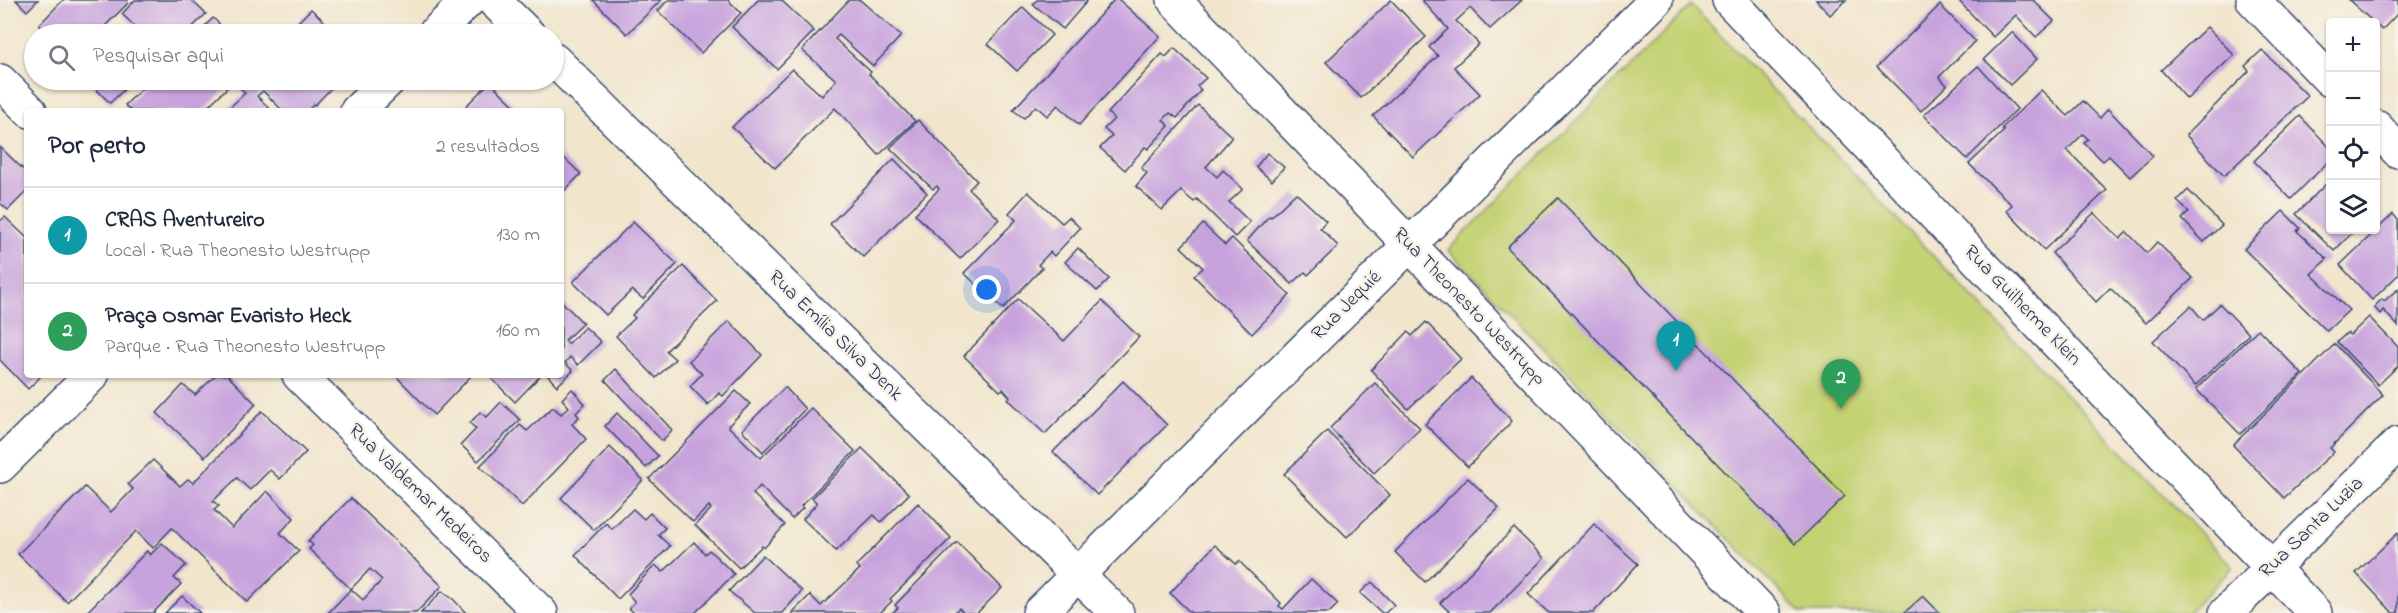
<!DOCTYPE html>
<html lang="pt">
<head>
<meta charset="utf-8">
<style>
	body { margin:0; font-family:"Indie Flower",sans-serif; background:#f2f2f3; color:#1f2937 }
	.controls { position:absolute; right:18px; top:18px; display:grid; overflow:hidden; border-radius:6px; box-shadow:0 2px 4px #0004 }
	.controls button { width:54px; height:54px; display:grid; place-items:center; padding:0; border:0; border-bottom:2px solid #e0e1e3; background:#fff; color:#1f2937; font:30px sans-serif }
	.you { position:absolute; left:987px; top:290px; width:21px; height:21px; margin:-15px; border:4px solid #fff; border-radius:50%; background:#1a73e8; box-shadow:0 0 0 9px #1a73e833 }
	.badge { display:grid; place-items:center; width:39px; height:39px; border-radius:50%; background:#c8321e; color:#fff; font-size:20px; font-weight:700 }
	.pin { position:absolute; translate:-50% -50px; filter:drop-shadow(0 2px 3px #0008) }
	.pin::after { content:''; position:absolute; top:32px; width:21px; height:18px; background:inherit; clip-path:polygon(0 0,100% 0,50% 100%) }
	.list { margin:0; padding:0; list-style:none }
	h2 { display:flex; justify-content:space-between; align-items:center; height:78px; margin:0; padding:0 24px; font-size:26px }
	h2 small { font-size:20px; font-weight:400; color:#747a83 }
	.list li { display:grid; grid-template-columns:39px 1fr auto; gap:18px; align-items:center; box-sizing:border-box; height:96px; padding:0 24px; border-top:2px solid #e0e1e3 }
	.list b { display:block; font-size:22px; white-space:nowrap }
	.list p { margin:0; font-size:20px; white-space:nowrap; color:#747a83 }
	.list em { font-size:20px; font-style:normal; color:#747a83 }
	.icon { flex:none; width:33px; height:33px; fill:none; stroke:currentColor; stroke-width:2; stroke-linecap:round; stroke-linejoin:round }
	.map { position:relative; flex:none; width:2398px; height:613px; overflow:hidden }
	.search { position:absolute; background:#fff; box-shadow:0 2px 4px #0004; left:24px; top:24px; width:540px; height:66px; display:flex; align-items:center; gap:15px; box-sizing:border-box; padding:0 21px; border-radius:33px; color:#747a83; font-size:22px }
	.panel { position:absolute; background:#fff; box-shadow:0 2px 4px #0004; left:24px; top:108px; width:540px; height:270px; border-radius:6px }
	.map>svg:first-child { display:block }
	.green { fill:#c5d273; stroke:#708068; stroke-width:1.5 }
	.building { fill:#c7a3dd }
	.lines { fill:none; stroke-linecap:round; stroke-linejoin:round }
	.minor-casing { stroke:#3b4a6e; stroke-width:36 }
	.tertiary-casing { stroke:#3b4a6e; stroke-width:36 }
	.minor { stroke:#fff; stroke-width:33 }
	.tertiary { stroke:#fff; stroke-width:33 }
	.labels { text-anchor:middle; dominant-baseline:central; stroke-width:5; stroke-linejoin:round; paint-order:stroke }
	.street-label { font-size:20px; fill:#1b2f5e; stroke:#f7f3e8 }
</style>
</head>
<body>
<div class="map">
<svg width="2398" height="613" viewBox="0 0 2398 613">
	<rect width="100%" height="100%" fill="#f7f3e8"/>
	<filter id="ink" filterUnits="userSpaceOnUse"><feTurbulence type="fractalNoise" baseFrequency=".0167" numOctaves="2"/><feDisplacementMap in="SourceGraphic" scale="12" xChannelSelector="R" yChannelSelector="G"/><feConvolveMatrix kernelMatrix="1 2 1 2 8 2 1 2 1" color-interpolation-filters="sRGB"/></filter>
	<filter id="wash" filterUnits="userSpaceOnUse"><feTurbulence type="fractalNoise" baseFrequency=".008" numOctaves="4" result="noise"/><feDisplacementMap in="SourceGraphic" scale="24" xChannelSelector="R" yChannelSelector="G"/><feGaussianBlur stdDeviation="1.35" result="paint"/><feColorMatrix in="noise" values="0 0 0 0 0 0 0 0 0 0 0 0 0 0 0 0 0 1.4 0 .05"/><feComposite in="paint" operator="in"/></filter>
	<g filter="url(#wash)">
		<rect width="100%" height="100%" fill="#f1e5cc"/>
		<path class="green" d="M1691 5 2233 567 2188 613H1801L1448 250Z"/>
		<g id="blocks">
			<g class="building">
				<path d="M16 0H38L27 11Z"/>
				<path d="M63 0H128L127 4 97 34H49L39 25Z"/>
				<path d="M135 0H191L206 14 185 34H143L122 14Z"/>
				<path d="M593 0H661L627 34Z"/>
				<path d="M668 0H728L741 13 701 53 658 11Z"/>
				<path d="M758 0H781L814 31 777 69 732 27Z"/>
				<path d="M849 0H860L901 36 873 66 839 35 835 39 871 72 869 74 915 121 879 155 835 108 775 168 732 127 792 69 822 96 836 80 802 50Z"/>
				<path d="M1037 0H1088L1063 29 1033 4Z"/>
				<path d="M1114 0H1119L1160 36 1079 125 1058 105 1047 116 1036 106 1024 118 1013 110Z"/>
				<path d="M1391 0 1426 37 1361 98 1326 62Z"/>
				<path d="M1422 0H1522L1490 29 1470 8 1456 21 1479 44 1454 67 1480 94 1413 157 1373 116 1438 56 1429 47 1448 29Z"/>
				<path d="M1816 0H1846L1830 15Z"/>
				<path d="M1958 0H2033L2054 21 2036 37 2016 15 1993 37Z"/>
				<path d="M2349 0H2398V13L2382 30Z"/>
				<path d="M1940 5 1975 41 1939 77 1947 85 1921 111 1877 67Z"/>
				<path d="M1023 7 1052 35 1017 71 988 44Z"/>
				<path d="M311 9 338 34H286Z"/>
				<path d="M213 18 230 34H211L203 28Z"/>
				<path d="M2207 27 2234 55 2187 99 2161 70Z"/>
				<path d="M2012 32 2037 59 2010 85 1984 59Z"/>
				<path d="M1174 48 1206 78 1197 86 1201 90 1177 118 1170 113 1163 120 1169 126 1148 149 1145 147 1125 170 1100 148 1112 136 1104 129 1114 119 1108 113 1162 54 1166 57Z"/>
				<path d="M2262 50 2308 96 2224 176 2186 135 2249 71 2245 66Z"/>
				<path d="M1978 66 2017 109 1967 159 1924 115Z"/>
				<path d="M97 80H134L110 103 92 85Z"/>
				<path d="M151 80H218L227 88 203 111H131L125 105Z"/>
				<path d="M238 80H339L315 105 314 104 307 111H283L263 91 257 96 272 111H226L245 93 235 83Z"/>
				<path d="M490 82 520 111H461Z"/>
				<path d="M2041 90 2068 116 2083 101 2100 118 2108 109 2153 156 2130 177 2109 156 2103 161 2084 143 2088 139 2083 134 2067 150 2107 190 2044 250 2006 210 2012 205 1969 164 2004 131 2002 128Z"/>
				<path d="M1198 105 1232 137 1206 167 1217 177 1223 170 1243 189 1229 202 1250 222 1235 237 1197 199 1194 202 1181 191 1162 210 1136 186 1147 173 1141 168Z"/>
				<path d="M2300 116 2330 148V160L2291 199 2254 161Z"/>
				<path d="M918 120 977 181 969 189 999 219 960 259 915 214 939 189 937 186 933 189 890 148Z"/>
				<path d="M0 147 27 173V191L8 210 0 203Z"/>
				<path d="M1267 153 1284 167 1272 181 1256 167Z"/>
				<path d="M561 155 581 174 561 194Z"/>
				<path d="M894 159 927 193 863 257 830 224Z"/>
				<path d="M2330 180V230H2355L2334 251 2296 214Z"/>
				<path d="M2188 190 2222 225 2204 242 2182 219 2189 212 2177 201Z"/>
				<path d="M1028 192 1062 223 1069 217 1080 228 1054 256 1050 252 1038 265 1042 268 1003 309 964 273 1016 220 1009 213Z"/>
				<path d="M1296 193 1326 221 1320 228 1338 246 1308 275 1305 272 1292 284 1247 241 1269 216 1271 217Z"/>
				<path d="M1558 198 1845 496 1795 544 1507 247Z"/>
				<path d="M2283 211 2300 228 2297 231 2327 259 2311 274 2349 310 2327 331 2244 249Z"/>
				<path d="M2094 213 2120 239 2127 232 2147 253 2157 242 2193 278 2146 323 2110 288 2096 302 2052 253Z"/>
				<path d="M2393 214 2398 220V275L2372 300 2340 265Z"/>
				<path d="M5 217 27 238V375H42L28 389 0 360V221Z"/>
				<path d="M633 222 677 264 643 299 632 290 606 315 573 282Z"/>
				<path d="M1203 224 1225 245 1232 238 1290 295 1252 334 1194 276 1203 268 1181 247Z"/>
				<path d="M1078 248 1109 279 1097 291 1065 262Z"/>
				<path d="M683 266 717 301 666 351 675 359 656 378 616 336 635 318 632 315Z"/>
				<path d="M2398 289V326L2383 310 2380 314 2374 307 2382 299 2384 301Z"/>
				<path d="M1018 299 1064 341 1102 301 1139 337 1045 434 1008 399 1010 397 1003 389 1000 391 964 356Z"/>
				<path d="M561 301 583 323 565 340 568 344 585 327 601 342 578 365 570 357 565 363 573 371 557 386 547 375H561Z"/>
				<path d="M2220 304 2249 334 2195 386 2153 341 2191 306 2203 320Z"/>
				<path d="M2369 317 2398 347V366L2378 385 2337 342 2347 333 2350 335Z"/>
				<path d="M729 321 762 355 723 396 719 393 708 405 690 386 702 374 689 361Z"/>
				<path d="M1426 322 1461 359 1408 409 1371 370 1408 332 1412 336Z"/>
				<path d="M2258 329 2302 374 2240 434 2196 389Z"/>
				<path d="M2335 344 2383 395 2330 448 2334 452 2284 498 2233 445Z"/>
				<path d="M616 369 672 430 662 441 605 380Z"/>
				<path d="M216 375H227L256 404 205 457 157 413 183 385 195 395Z"/>
				<path d="M398 375H472L434 415 396 376Z"/>
				<path d="M488 375H541L515 402Z"/>
				<path d="M1471 378 1512 421 1468 467 1425 424Z"/>
				<path d="M1123 381 1167 425 1097 495 1053 452Z"/>
				<path d="M1375 383 1420 428 1374 473 1330 428Z"/>
				<path d="M785 387 805 409 763 452 742 430Z"/>
				<path d="M572 389 585 404 576 413 579 417 572 424 586 439 522 506 480 466 520 425 527 431 553 407 561 414 569 407 562 399Z"/>
				<path d="M736 391 750 404 728 426 761 458 811 408 855 451 801 506 803 508 792 519 760 486 753 494 785 525 764 548 762 546 739 568 695 525 711 509 709 506 693 522 649 479Z"/>
				<path d="M501 402 520 420 478 461 461 445 476 429 470 423 480 412 487 417Z"/>
				<path d="M262 411 306 452 280 479 270 470 250 490 237 478 213 501 219 506 214 510 232 528 267 491 294 518 280 533 299 551 247 602 172 528 153 548 136 531 67 602 18 554 85 487 111 512 133 489 128 484 153 460 180 486 188 479 193 483Z"/>
				<path d="M617 413 658 456 646 468 605 426Z"/>
				<path d="M1327 431 1390 495 1347 537 1284 474Z"/>
				<path d="M610 447 643 480 594 530 561 498Z"/>
				<path d="M862 448 909 494 881 522 874 515 836 551 803 519 817 503 812 498Z"/>
				<path d="M1468 478 1499 508 1425 582 1395 552Z"/>
				<path d="M351 498 442 586 416 613H328L351 589 363 600 382 580 370 569 351 589 309 549 313 545 308 541Z"/>
				<path d="M918 503 951 538 890 599 892 601 880 613H792L810 595 821 606 860 569 856 566Z"/>
				<path d="M633 509 644 519 650 513 665 528 658 535 670 546 618 599 575 555 606 523 612 529Z"/>
				<path d="M1594 524 1638 564 1593 613H1549L1528 594Z"/>
				<path d="M1514 528 1544 558 1490 613H1451L1440 603Z"/>
				<path d="M2398 533V613H2393L2356 573Z"/>
				<path d="M694 542 705 554 709 550 734 574 695 613H634L629 608 635 602 628 594 655 565 663 572Z"/>
				<path d="M957 542 1002 588 977 613H964L959 608 954 613H892L898 608 895 605Z"/>
				<path d="M162 543 186 565 174 578 181 584 153 613H86L147 551 150 555Z"/>
				<path d="M1215 545 1236 564 1239 561 1281 603 1279 606 1283 609 1311 579 1338 604 1329 613H1191L1170 593Z"/>
				<path d="M763 555 802 591 782 613H755L729 591Z"/>
				<path d="M1372 582 1394 605 1385 613H1382L1360 593Z"/>
				<path d="M442 591 454 600 466 613H421Z"/>
				<path d="M182 596 200 613H165Z"/>
				<path d="M1923 596 1940 613H1904Z"/>
			</g>
		</g>
	</g>
	<g filter="url(#ink)">
		<use href="#blocks" fill-opacity="0" stroke="#3b4a6e" stroke-width="1.5"/>
		<g class="lines">
			<defs>
				<g id="minor">
					<path d="M493 0 528 34"/>
					<path d="M1174 0 1764 613"/>
					<path d="M1729 0 2315 613"/>
					<path d="M2253 0 2330 80"/>
					<path d="M434 34 469 0"/>
					<path d="M554 60 1117 613"/>
					<path d="M0 81 30 111"/>
					<path d="M357 111 389 80"/>
					<path d="M2376 127 2398 151"/>
					<path d="M299 375 541 613"/>
					<path d="M0 466 92 375"/>
					<path d="M1039 613 1656 0"/>
				</g>
				<path id="tertiary" d="M2226 613 2398 444"/>
			</defs>
			<use href="#minor" class="minor-casing"/>
			<use href="#tertiary" class="tertiary-casing"/>
			<use href="#minor" class="minor"/>
			<use href="#tertiary" class="tertiary"/>
		</g>
	</g>
	<g class="labels">
		<g class="street-label">
			<text transform="translate(1347 306) rotate(-45)">Rua Jequié</text>
			<text transform="translate(2022 306) rotate(46)">Rua Guilherme Klein</text>
			<text transform="translate(1469 307) rotate(46)">Rua Theonesto Westrupp</text>
			<text transform="translate(835 336) rotate(44)">Rua Emília Silva Denk</text>
			<text transform="translate(420 494) rotate(44)">Rua Valdemar Medeiros</text>
			<text transform="translate(2312 528) rotate(-44)">Rua Santa Luzia</text>
		</g>
	</g>
</svg>
<div class="controls">
<button>+</button>
<button>−</button>
<button><svg class="icon" aria-label="locate" viewBox="0 0 24 24"><circle cx="12" cy="12" r="6"/><path d="M12 2v4M12 18v4M2 12h4M18 12h4"/></svg></button>
<button><svg class="icon" aria-label="layers" viewBox="0 0 24 24"><path d="M12 4l9 5-9 5-9-5zM3 14l9 5 9-5"/></svg></button>
</div>
<div class="you"></div>
<div class="pin badge" style="left:1676px;top:371px;background:#0f9aa8">1</div>
<div class="pin badge" style="left:1841px;top:409px;background:#2e9e5b">2</div>
<div class="search"><svg class="icon" aria-label="search" viewBox="0 0 24 24"><circle cx="10" cy="10" r="6"/><path d="M15 15l6 6"/></svg>Pesquisar aqui</div>
<section class="panel">
<h2>Por perto<small>2 resultados</small></h2>
<ul class="list">
<li><span class="badge" style="background:#0f9aa8">1</span><div><b>CRAS Aventureiro</b><p>Local · Rua Theonesto Westrupp</p></div><em>130 m</em></li>
<li><span class="badge" style="background:#2e9e5b">2</span><div><b>Praça Osmar Evaristo Heck</b><p>Parque · Rua Theonesto Westrupp</p></div><em>160 m</em></li>
</ul>
</section>
</div>
</body>
</html>
